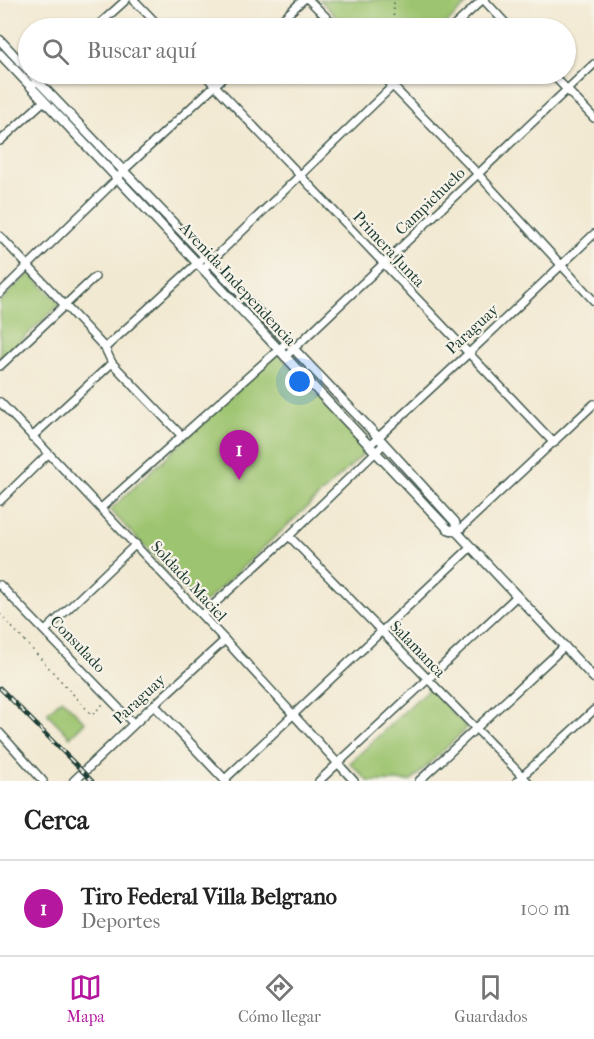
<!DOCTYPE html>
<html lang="es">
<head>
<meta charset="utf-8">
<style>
	body { margin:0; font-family:"IM FELL French Canon",serif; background:#f6f6f6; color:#222 }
	.you { position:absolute; left:300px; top:382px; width:21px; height:21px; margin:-15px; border:4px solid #fff; border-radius:50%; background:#1a73e8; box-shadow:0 0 0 9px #1a73e833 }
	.badge { display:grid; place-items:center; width:39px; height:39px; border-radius:50%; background:#b5179e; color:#fff; font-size:20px; font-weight:700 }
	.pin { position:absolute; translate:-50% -50px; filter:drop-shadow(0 2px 3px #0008) }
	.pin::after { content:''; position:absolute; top:32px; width:21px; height:18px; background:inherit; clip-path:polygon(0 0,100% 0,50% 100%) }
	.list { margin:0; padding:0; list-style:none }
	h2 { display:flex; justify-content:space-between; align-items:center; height:78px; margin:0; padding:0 24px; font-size:26px }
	h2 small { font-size:20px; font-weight:400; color:#767676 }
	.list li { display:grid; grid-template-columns:39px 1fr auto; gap:18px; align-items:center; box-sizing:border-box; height:96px; padding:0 24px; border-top:2px solid #e0e0e0 }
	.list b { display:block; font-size:22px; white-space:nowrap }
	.list p { margin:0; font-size:20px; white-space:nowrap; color:#767676 }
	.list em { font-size:20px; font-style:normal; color:#767676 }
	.icon { flex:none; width:33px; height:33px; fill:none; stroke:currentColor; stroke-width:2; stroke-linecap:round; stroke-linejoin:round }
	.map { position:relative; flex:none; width:594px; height:781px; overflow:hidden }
	.search { position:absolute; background:#fff; box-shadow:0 2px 4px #0004; left:18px; right:18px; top:18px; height:66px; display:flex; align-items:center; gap:15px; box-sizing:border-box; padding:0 21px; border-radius:33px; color:#767676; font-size:22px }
	.sheet { height:174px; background:#fff }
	nav { display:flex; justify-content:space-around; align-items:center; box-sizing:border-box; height:84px; border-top:2px solid #e0e0e0; background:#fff; font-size:16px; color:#767676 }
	nav a { display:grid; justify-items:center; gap:3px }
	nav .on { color:#b5179e }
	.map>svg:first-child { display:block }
	.park { fill:#9dc46f; stroke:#5e8052; stroke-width:1.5 }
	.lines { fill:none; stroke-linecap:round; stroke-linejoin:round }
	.minor-casing { stroke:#3f574c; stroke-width:10 }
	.tertiary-casing { stroke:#3f574c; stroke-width:11 }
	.path { stroke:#3f574c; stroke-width:1.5; stroke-dasharray:1.5 4.5; stroke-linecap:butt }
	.minor { stroke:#fff; stroke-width:7 }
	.tertiary { stroke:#fff; stroke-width:8 }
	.rail-casing { stroke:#1f3d34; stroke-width:4.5 }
	.rail { stroke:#f7f3e8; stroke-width:2; stroke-dasharray:7; stroke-linecap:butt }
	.labels { text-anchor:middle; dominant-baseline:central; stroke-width:4.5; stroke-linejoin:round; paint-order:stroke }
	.street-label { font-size:16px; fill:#1f3d34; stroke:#f7f3e8 }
</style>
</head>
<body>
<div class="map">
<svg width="594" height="781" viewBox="0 0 594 781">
	<rect width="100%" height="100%" fill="#f7f3e8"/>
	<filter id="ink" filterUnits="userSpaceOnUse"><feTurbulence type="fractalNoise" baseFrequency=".0167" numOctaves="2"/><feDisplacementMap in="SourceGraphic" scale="12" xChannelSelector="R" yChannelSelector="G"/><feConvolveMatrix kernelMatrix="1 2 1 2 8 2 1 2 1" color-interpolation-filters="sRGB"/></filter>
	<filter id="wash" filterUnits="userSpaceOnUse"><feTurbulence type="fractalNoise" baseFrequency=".008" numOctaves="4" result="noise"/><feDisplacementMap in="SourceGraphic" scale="24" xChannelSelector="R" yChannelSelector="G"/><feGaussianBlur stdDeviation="1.35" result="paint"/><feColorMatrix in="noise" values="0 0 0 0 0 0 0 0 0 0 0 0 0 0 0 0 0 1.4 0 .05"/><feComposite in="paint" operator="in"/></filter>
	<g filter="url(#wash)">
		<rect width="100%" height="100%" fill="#f2e9d2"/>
		<g class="park">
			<path d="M320 0H471L442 28H347Z"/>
			<path d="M30 273 60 304 0 361V301Z"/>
			<path d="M277 353 368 450 201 606 110 510Z"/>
			<path d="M429 688 467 728 411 781H368L350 763Z"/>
			<path d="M62 699 85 722 70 737 47 713Z"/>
		</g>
	</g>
	<g filter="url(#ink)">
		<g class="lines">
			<defs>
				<g id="minor">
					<path d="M134 0 161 28"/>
					<path d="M309 0 337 28"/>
					<path d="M484 0 510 28"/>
					<path d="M95 28 126 0"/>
					<path d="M273 28 303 0"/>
					<path d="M452 28 482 0"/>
					<path d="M204 74 554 443"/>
					<path d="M381 74 478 174 594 301"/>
					<path d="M552 74 594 118"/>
					<path d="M31 86 45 74"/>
					<path d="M0 141 44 101"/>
					<path d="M0 236 105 348 112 363 181 435"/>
					<path d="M203 269 405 74"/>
					<path d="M0 293 118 178 123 171 227 74"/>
					<path d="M105 348 205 256"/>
					<path d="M285 357 594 64"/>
					<path d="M0 366 95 277"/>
					<path d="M0 402 225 640 354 781"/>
					<path d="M32 437 112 363"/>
					<path d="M370 445 469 353 594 234"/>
					<path d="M0 501 48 454"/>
					<path d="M101 508 286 343"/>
					<path d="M457 532 594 404"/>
					<path d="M289 536 527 781"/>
					<path d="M0 585 134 724"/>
					<path d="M202 615 289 536 384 444"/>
					<path d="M45 631 136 544"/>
					<path d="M154 705 225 640"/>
					<path d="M0 733 43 781"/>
					<path d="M225 779 471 547"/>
					<path d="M319 781 517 596"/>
					<path d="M419 781 565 646"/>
					<path d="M517 781 594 710"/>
				</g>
				<g id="tertiary">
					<path d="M0 40 28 70"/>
					<path d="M0 54 448 529 457 532 594 678"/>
					<path d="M31 74 378 437 455 522 457 532"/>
					<path d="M74 781 154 705 226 781"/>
				</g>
			</defs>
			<use href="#minor" class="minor-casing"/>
			<use href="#tertiary" class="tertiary-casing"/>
			<g class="path">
				<path d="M393 28 394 0"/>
				<path d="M0 614 92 715 104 703"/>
			</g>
			<use href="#minor" class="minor"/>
			<use href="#tertiary" class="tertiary"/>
			<defs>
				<path id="rail" d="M0 688 92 781"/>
			</defs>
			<use href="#rail" class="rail-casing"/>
			<use href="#rail" class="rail"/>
		</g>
	</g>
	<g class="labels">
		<g class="street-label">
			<text transform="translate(430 201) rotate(-44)">Campichuelo</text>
			<text transform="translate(389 249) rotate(47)">Primera Junta</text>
			<text transform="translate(238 284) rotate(47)">Avenida Independencia</text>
			<text transform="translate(472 329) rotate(-43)">Paraguay</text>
			<text transform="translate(189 581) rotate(47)">Soldado Maciel</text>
			<text transform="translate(78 644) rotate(46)">Consulado</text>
			<text transform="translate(418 649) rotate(46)">Salamanca</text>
			<text transform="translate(139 699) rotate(-43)">Paraguay</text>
		</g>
	</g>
</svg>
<div class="you"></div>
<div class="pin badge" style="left:239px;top:480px">1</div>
<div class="search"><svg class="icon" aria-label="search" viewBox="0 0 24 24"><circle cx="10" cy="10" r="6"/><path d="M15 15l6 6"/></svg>Buscar aquí</div>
</div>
<section class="sheet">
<h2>Cerca<small></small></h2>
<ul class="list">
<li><span class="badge">1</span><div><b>Tiro Federal Villa Belgrano</b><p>Deportes</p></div><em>100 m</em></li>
</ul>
</section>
<nav>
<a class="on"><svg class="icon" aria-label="map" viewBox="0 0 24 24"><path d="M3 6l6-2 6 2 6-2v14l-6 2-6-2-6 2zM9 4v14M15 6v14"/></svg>Mapa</a>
<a><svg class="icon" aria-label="directions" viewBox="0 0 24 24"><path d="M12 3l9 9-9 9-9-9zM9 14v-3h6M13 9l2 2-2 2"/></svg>Cómo llegar</a>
<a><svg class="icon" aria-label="saved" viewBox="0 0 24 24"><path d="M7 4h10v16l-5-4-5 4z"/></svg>Guardados</a>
</nav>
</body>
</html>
